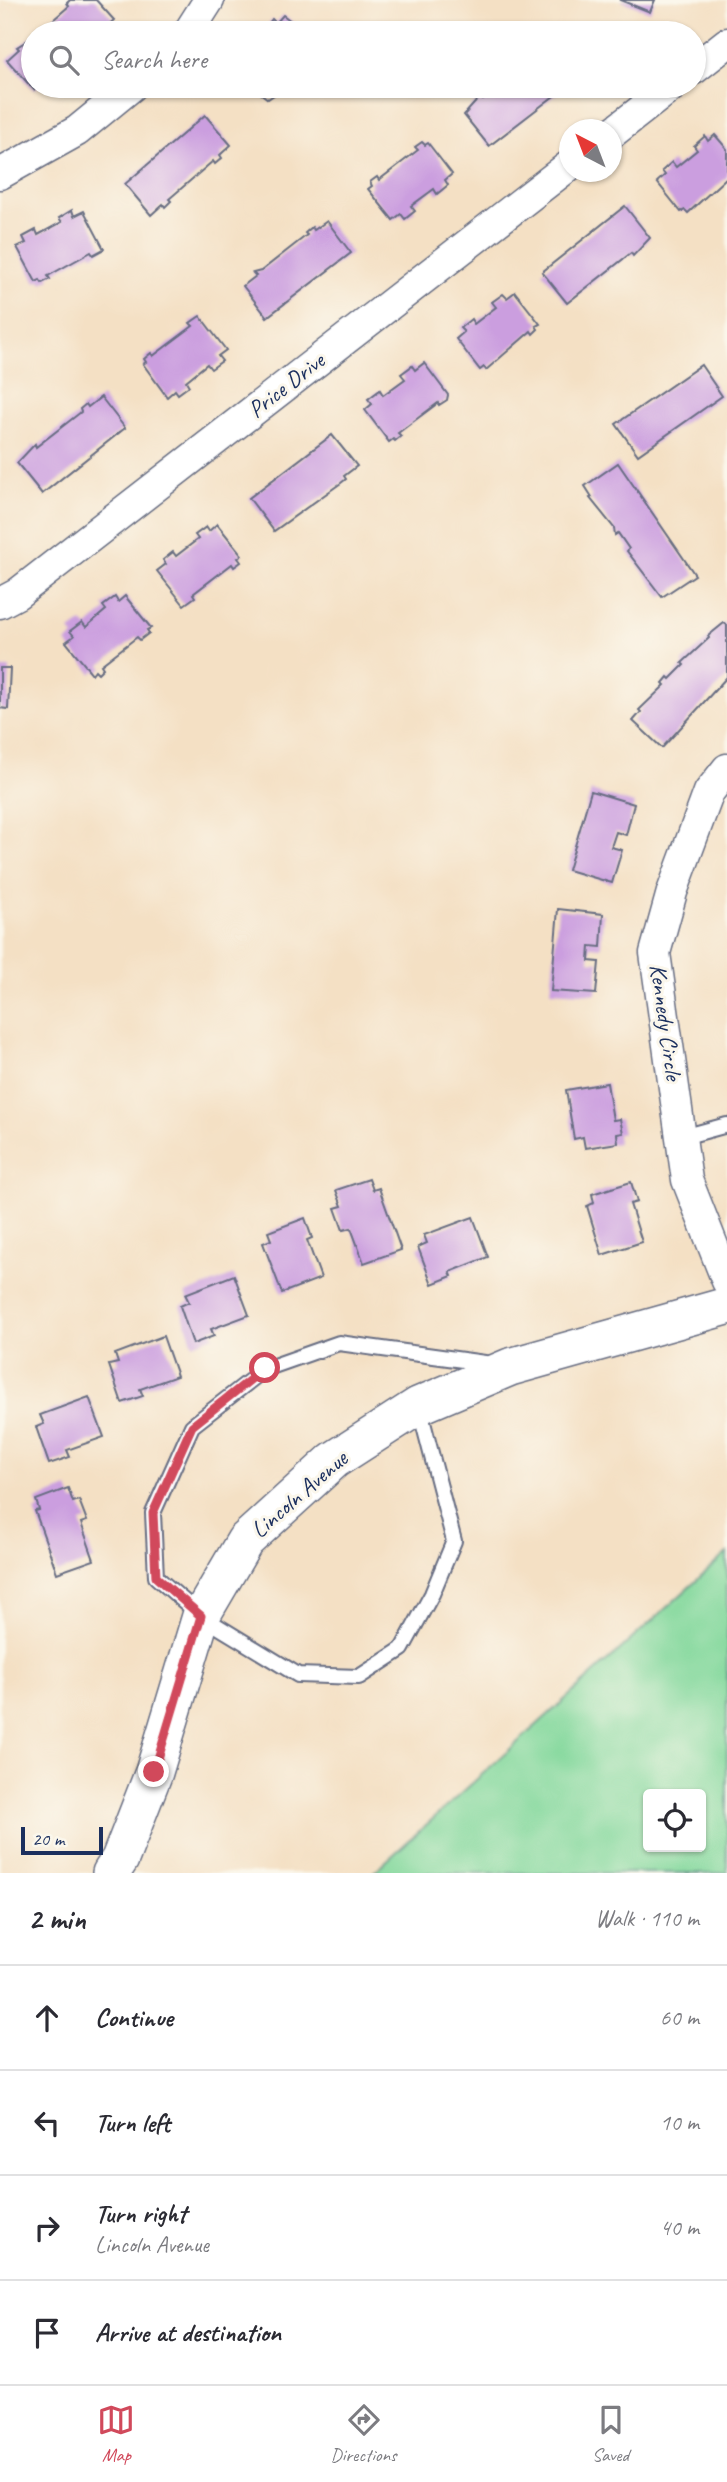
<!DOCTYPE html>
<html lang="en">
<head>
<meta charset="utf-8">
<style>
	body { margin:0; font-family:Caveat,sans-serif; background:#f2f2f3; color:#2b2b33 }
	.controls { position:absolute; right:21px; bottom:21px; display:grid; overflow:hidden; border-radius:7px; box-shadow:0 2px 5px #0004 }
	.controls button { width:63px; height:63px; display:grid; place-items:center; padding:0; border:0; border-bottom:2px solid #e1e1e2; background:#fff; color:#2b2b33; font:35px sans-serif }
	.compass { position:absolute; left:559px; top:119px; width:63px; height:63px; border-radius:50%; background:#fff; box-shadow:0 2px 5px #0004; rotate:318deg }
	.scale { position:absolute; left:21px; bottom:18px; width:82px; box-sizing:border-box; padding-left:7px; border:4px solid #1b2f5e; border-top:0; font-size:19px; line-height:24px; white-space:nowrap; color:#1b2f5e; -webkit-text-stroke:5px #fbf7ec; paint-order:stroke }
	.stop { position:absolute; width:21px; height:21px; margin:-16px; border:5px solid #d1495b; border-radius:50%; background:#fff }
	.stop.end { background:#d1495b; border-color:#fff; box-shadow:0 2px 7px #0008 }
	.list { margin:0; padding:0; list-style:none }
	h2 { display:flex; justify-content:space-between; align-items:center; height:91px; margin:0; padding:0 28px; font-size:30px }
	h2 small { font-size:23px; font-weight:400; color:#7c7c81 }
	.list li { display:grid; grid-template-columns:46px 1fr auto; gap:21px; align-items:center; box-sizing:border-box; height:105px; padding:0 28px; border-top:2px solid #e1e1e2 }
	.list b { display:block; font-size:26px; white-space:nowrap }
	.list p { margin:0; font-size:23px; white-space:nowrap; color:#7c7c81 }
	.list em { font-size:23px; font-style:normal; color:#7c7c81 }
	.icon { flex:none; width:38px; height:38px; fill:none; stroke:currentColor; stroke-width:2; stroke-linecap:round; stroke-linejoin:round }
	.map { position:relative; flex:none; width:727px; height:1873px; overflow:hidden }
	.search { position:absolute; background:#fff; box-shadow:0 2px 5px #0004; left:21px; right:21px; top:21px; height:77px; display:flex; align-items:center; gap:18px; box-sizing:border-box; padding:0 24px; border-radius:38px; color:#7c7c81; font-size:26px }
	.sheet { height:511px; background:#fff }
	nav { display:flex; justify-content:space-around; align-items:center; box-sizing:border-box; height:98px; border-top:2px solid #e1e1e2; background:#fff; font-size:19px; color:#7c7c81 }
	nav a { display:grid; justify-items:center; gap:4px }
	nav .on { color:#d1495b }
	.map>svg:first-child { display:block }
	.green { fill:#83d89c; stroke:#4f847d; stroke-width:2; fill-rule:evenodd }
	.building { fill:#cb9edf }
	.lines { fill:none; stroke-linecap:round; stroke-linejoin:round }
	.service-casing { stroke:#676d82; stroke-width:18 }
	.minor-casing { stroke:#676d82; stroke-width:33 }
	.tertiary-casing { stroke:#676d82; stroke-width:40 }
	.service { stroke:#fff; stroke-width:14 }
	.minor { stroke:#fff; stroke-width:30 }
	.tertiary { stroke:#fff; stroke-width:37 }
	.route { stroke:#d1495b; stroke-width:9 }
	.labels { text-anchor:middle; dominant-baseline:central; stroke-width:6; stroke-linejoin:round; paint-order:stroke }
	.street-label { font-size:24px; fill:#1b2f5e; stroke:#fbf7ec }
</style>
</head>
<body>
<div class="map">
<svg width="727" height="1873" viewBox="0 0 727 1873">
	<rect width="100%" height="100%" fill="#fbf7ec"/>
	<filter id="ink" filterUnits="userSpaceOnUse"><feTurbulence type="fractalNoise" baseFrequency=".0143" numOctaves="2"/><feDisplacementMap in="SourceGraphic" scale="14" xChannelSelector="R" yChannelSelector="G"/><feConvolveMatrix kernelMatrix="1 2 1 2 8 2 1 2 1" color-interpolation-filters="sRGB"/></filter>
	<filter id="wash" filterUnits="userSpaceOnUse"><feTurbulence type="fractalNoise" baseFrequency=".00686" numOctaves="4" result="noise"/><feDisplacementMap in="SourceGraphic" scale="28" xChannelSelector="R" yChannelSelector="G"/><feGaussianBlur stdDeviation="1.57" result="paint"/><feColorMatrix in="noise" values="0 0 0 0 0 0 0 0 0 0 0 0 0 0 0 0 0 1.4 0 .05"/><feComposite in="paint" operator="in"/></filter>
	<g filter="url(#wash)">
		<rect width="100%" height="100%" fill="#f4e0c4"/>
		<path class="green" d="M727 1553V1873H373ZM648 1794H701V1847H648Z"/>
		<g id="blocks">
			<g class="building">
				<path d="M70 0H96L114 20 99 33H38L69 6 67 3Z"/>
				<path d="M620 0H655L650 12Z"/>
				<path d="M283 15 307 33 263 31 272 19 276 23Z"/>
				<path d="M33 37V86H39L34 90 7 60 19 49 17 47Z"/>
				<path d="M251 86H279L276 90 278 92 268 99Z"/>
				<path d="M501 86H567L489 146 464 115 480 97 483 100Z"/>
				<path d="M205 115 231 145 220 155 222 158 215 164 213 161 169 199 171 201 165 207 163 204 151 215 125 184Z"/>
				<path d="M715 135 727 149V177L688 213 685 210 681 212 657 182 665 175 662 171 672 162 676 167 697 150 694 146 705 136 708 141Z"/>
				<path d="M422 142 425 145 428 143 452 174 445 180 448 185 437 194 434 189 411 206 415 211 405 219 401 214 393 220 368 189 372 186 370 182 377 177 379 180 418 150 415 147Z"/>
				<path d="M625 206 650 238 633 256 631 253 567 303 542 272Z"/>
				<path d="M72 210 74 216 84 211 104 249 93 255 91 252 48 276 50 279 42 283 40 280 36 282 17 247 26 243 23 237 36 230 38 235 62 222 59 218Z"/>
				<path d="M327 221 351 253 267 317 243 286 256 276 253 273 261 271 307 235 305 233 312 227 314 230Z"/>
				<path d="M515 292 540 324 536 326 538 329 533 334 531 331 486 370 484 367 480 370 456 339 464 332 460 328 471 319 474 324 496 307 492 302 503 294 507 298Z"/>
				<path d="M200 316 226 350 218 356 222 361 211 369 207 364 186 381 189 386 178 394 175 390 167 397 143 364 146 362 144 359 151 353 153 356 193 326 190 323Z"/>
				<path d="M424 363 448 395 447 400 439 405 438 403 398 433 401 436 395 441 393 439 389 442 365 410 372 404 368 399 380 390 383 395 405 379 401 374 412 366 415 370Z"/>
				<path d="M701 365 722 396 638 455 616 424Z"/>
				<path d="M101 397 125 428 42 494 17 463 35 444 36 447 81 412 80 409 86 404 88 407Z"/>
				<path d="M332 435 357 466 344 476 346 479 341 483 274 531 249 498Z"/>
				<path d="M618 463 695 575 662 597 627 551 629 549 618 533 615 535 614 528 590 498 592 497 585 486Z"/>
				<path d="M217 524 242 555 238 558 241 562 234 567 232 564 193 594 195 597 184 605 157 571 166 564 163 560 173 552 176 556 198 539 195 535 206 527 209 531Z"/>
				<path d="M125 596 151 628 147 630 149 633 140 640 137 637 101 665 103 668 98 673 95 670 92 674 66 642 74 636 70 631 82 622 86 627 106 610 103 606 115 597 118 602Z"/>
				<path d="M724 623 727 625V677L662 748 633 721 641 712 639 710 665 685 663 683 668 677 670 679 684 665 682 663 709 638 708 636Z"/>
				<path d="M0 668H10L8 709 0 708Z"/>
				<path d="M591 791 634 804 626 835 616 832 611 847 622 850 612 883 568 870Z"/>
				<path d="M558 909 603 914 601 947 590 946 589 961 599 962 596 994 551 991Z"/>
				<path d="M607 1083 613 1120 620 1119 623 1133 617 1134 618 1143 585 1148 583 1137 574 1139 566 1090Z"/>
				<path d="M369 1179 373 1190 379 1188 401 1250 364 1263 351 1228 343 1230 335 1208 342 1206 336 1190Z"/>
				<path d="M631 1182 637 1202 630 1204 642 1242 602 1255 587 1206 594 1203 592 1194Z"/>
				<path d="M473 1217 488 1257 450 1272 452 1276 432 1284 418 1247 427 1243 424 1235Z"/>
				<path d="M305 1218 312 1238 307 1240 321 1278 282 1293 263 1243 271 1240 268 1232Z"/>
				<path d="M234 1275 249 1315 211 1329 214 1336 193 1344 180 1306 189 1302 185 1294Z"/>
				<path d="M163 1336 177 1376 140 1389 143 1396 122 1403 109 1365 118 1363 115 1354Z"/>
				<path d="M89 1397 104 1437 67 1450 70 1457 49 1464 36 1427 44 1424 40 1415Z"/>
				<path d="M68 1488 73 1502 79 1500 87 1521 81 1523 94 1560 57 1573 35 1511 39 1510 36 1500Z"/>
			</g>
		</g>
	</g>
	<g filter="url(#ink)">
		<use href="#blocks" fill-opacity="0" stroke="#676d82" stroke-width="2"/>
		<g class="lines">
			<defs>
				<g id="service">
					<path d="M683 1137 727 1125"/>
					<path d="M419 1407 454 1541 432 1594 402 1649 359 1677 298 1675 201 1616 156 1577 153 1513 192 1426 265 1369 339 1343 492 1364"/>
				</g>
				<g id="minor">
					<path d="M188 33 209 0"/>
					<path d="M694 69 727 43"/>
					<path d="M612 133 672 86"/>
					<path d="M0 174 77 131 132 86"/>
					<path d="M0 603 17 594 570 165"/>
					<path d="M727 769 709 792 672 892 655 953 687 1180 727 1281"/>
				</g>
				<path id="tertiary" d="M111 1873 120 1859 154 1772 201 1616 245 1541 334 1460 418 1406 510 1367 727 1306"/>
			</defs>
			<use href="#service" class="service-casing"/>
			<use href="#minor" class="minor-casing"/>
			<use href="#tertiary" class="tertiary-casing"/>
			<use href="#service" class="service"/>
			<use href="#minor" class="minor"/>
			<use href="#tertiary" class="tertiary"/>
		</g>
	</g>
	<g class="lines" filter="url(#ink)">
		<path class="route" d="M154 1772 201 1616 156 1577 153 1513 192 1426 265 1368"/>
	</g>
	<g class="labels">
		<g class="street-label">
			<text transform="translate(286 385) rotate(-38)">Price Drive</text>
			<text transform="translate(666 1022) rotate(82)">Kennedy Circle</text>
			<text transform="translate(299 1494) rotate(-41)">Lincoln Avenue</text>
		</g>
	</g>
</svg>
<div class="controls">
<button><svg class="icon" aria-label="locate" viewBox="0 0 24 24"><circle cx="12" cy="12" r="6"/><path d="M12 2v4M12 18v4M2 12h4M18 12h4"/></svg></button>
</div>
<svg class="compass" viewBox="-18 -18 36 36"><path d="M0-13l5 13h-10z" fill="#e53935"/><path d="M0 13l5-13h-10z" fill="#7c7c81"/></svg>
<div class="scale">20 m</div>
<div class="stop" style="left:265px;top:1368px"></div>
<div class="stop end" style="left:154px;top:1772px"></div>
<div class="search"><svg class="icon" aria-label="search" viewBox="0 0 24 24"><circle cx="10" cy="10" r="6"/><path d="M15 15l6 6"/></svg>Search here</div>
</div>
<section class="sheet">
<h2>2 min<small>Walk · 110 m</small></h2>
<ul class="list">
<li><svg class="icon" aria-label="ahead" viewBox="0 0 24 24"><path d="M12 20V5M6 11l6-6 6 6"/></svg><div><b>Continue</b></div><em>60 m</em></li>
<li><svg class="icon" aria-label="left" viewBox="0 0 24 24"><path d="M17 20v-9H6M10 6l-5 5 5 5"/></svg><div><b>Turn left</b></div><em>10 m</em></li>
<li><svg class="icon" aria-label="right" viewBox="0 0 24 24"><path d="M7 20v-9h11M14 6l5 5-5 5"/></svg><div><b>Turn right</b><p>Lincoln Avenue</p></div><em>40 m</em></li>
<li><svg class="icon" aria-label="arrive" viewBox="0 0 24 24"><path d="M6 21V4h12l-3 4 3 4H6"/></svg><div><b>Arrive at destination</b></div></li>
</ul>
</section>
<nav>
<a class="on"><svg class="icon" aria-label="map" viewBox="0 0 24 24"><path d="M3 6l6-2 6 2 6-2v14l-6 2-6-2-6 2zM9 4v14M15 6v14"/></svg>Map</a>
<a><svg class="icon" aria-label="directions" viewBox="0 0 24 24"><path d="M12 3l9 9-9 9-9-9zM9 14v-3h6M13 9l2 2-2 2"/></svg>Directions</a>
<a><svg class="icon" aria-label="saved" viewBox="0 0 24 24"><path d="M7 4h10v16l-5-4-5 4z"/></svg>Saved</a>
</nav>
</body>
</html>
